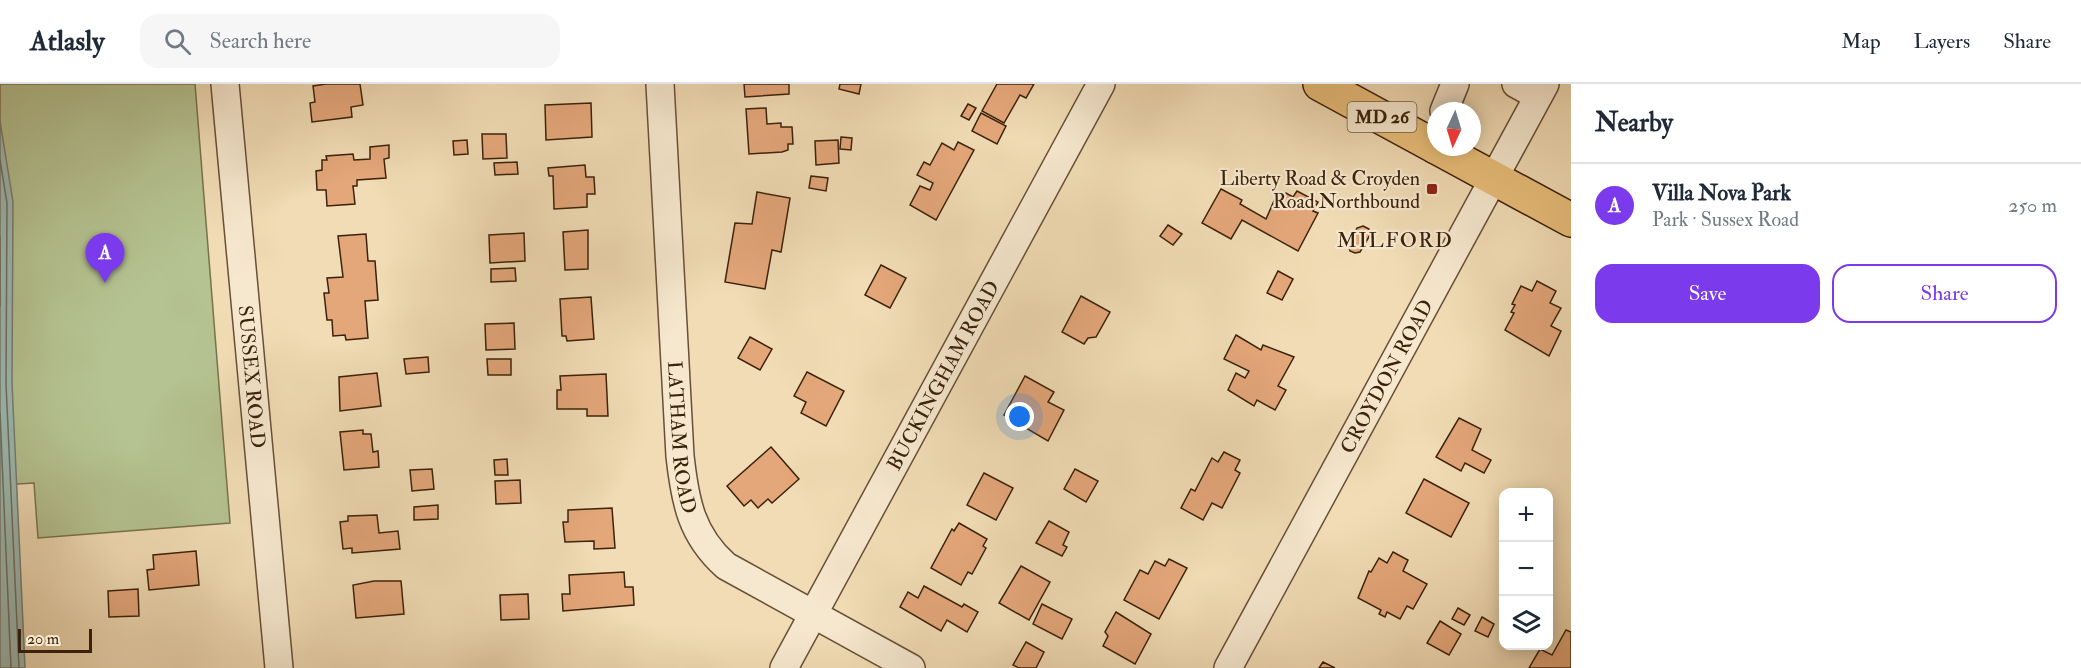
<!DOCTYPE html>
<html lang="en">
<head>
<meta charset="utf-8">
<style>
	body { margin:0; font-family:"IM FELL Double Pica",serif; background:#f6f6f7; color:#1f2937 }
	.controls { position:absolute; right:18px; bottom:18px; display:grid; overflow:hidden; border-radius:12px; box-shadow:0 3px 15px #0003 }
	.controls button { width:54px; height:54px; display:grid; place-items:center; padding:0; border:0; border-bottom:2px solid #e0e1e3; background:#fff; color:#1f2937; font:30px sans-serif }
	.compass { position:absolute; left:1427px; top:18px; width:54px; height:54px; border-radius:50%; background:#fff; box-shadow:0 3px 15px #0003; rotate:184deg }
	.scale { position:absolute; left:18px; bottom:15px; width:74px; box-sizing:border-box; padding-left:6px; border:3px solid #3b220b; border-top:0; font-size:16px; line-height:21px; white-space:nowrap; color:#3b220b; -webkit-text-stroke:4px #f6e8cf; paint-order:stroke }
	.you { position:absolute; left:1020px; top:333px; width:21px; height:21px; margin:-15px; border:4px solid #fff; border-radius:50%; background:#1a73e8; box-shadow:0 0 0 9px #1a73e833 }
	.badge { display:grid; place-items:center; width:39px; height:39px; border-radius:50%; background:#7c3aed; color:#fff; font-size:20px; font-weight:700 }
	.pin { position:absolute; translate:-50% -50px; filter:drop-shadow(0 2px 3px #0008) }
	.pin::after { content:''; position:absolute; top:32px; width:21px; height:18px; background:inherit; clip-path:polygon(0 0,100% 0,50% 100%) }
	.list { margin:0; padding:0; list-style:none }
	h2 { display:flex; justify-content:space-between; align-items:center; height:78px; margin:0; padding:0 24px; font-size:26px }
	h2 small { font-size:20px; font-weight:400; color:#747a83 }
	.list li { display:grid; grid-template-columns:39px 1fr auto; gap:18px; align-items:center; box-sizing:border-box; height:84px; padding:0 24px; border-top:2px solid #e0e1e3 }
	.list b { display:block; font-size:22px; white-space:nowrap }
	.list p { margin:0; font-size:20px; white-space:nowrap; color:#747a83 }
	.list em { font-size:20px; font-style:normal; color:#747a83 }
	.actions { display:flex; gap:12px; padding:18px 24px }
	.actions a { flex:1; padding:14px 0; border:2px solid #7c3aed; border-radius:18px; text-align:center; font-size:21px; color:#7c3aed }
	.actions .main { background:#7c3aed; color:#fff }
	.icon { flex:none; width:33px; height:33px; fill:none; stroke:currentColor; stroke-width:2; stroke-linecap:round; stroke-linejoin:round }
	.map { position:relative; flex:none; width:1571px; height:584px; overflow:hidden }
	header { display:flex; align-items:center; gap:36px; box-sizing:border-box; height:84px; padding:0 30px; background:#fff; border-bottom:2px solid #e0e1e3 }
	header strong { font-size:28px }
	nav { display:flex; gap:33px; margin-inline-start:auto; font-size:21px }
	.search { width:420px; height:54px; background:#f6f6f7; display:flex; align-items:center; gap:15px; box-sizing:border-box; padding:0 21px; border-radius:18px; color:#747a83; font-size:22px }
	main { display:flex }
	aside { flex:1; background:#fff }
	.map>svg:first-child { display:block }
	.green { fill:#b5c291; stroke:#78724e; stroke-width:1.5 }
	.water { fill:#9cbab4; stroke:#757d70; stroke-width:1.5 }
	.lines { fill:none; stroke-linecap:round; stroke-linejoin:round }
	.shore { stroke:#6c6e60; stroke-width:1.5 }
	.building { fill:#e4a77a; stroke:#3b220b; stroke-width:1.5 }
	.minor-casing { stroke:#685036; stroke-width:30 }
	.major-casing { stroke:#3b220b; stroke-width:36 }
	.minor { stroke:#f6e8cf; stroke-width:27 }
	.major { stroke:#e8be7a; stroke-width:33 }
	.poi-dot { fill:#8f2418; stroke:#f6e8cf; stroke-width:2 }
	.labels { text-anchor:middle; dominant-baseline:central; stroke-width:4.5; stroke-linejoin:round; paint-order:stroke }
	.shield { fill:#f6e8cf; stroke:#735d46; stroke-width:1.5 }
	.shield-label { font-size:18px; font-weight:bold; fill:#3b220b }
	.poi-label { font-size:20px; fill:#3b220b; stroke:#f6e8cf; text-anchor:end }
	.street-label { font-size:20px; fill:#3b220b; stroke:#f6e8cf }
	.neighbourhood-label { font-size:21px; letter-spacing:1.5px; fill:#3b220b; stroke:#f6e8cf }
</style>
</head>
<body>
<header>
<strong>Atlasly</strong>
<div class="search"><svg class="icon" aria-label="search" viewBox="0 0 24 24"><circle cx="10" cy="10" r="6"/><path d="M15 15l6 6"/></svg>Search here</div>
<nav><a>Map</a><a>Layers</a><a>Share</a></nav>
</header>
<main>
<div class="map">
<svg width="1571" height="584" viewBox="0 0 1571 584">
	<rect width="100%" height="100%" fill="#f1dcb5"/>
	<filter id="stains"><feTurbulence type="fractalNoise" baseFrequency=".00333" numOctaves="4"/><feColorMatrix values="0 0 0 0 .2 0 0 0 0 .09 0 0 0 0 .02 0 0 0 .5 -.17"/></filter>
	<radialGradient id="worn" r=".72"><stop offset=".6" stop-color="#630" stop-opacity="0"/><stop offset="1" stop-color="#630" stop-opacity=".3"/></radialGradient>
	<path class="green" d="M0 0H195L230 439 38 454 34 399 0 401Z"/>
	<path class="water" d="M0 37 13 118 12 299 25 584H0Z"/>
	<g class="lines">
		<g class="shore">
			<path d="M0 76 7 119 6 300 19 584"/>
			<path d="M0 153V222"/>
			<path d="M0 329 11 584"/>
		</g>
	</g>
	<g class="building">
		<path d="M326 0H360L363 21 351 23 352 33 312 38 310 19 315 18 313 2Z"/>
		<path d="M744 0H789V10L745 13Z"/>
		<path d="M840 0H861L859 10 839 5Z"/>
		<path d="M997 0H1034L1026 14 1020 11 1004 39 982 27Z"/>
		<path d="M591 19 592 53 546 56 545 21Z"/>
		<path d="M968 20 976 24 969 36 961 32Z"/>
		<path d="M766 24 767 40 781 39V43H792L793 60H788V66L782 68 749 70 746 25Z"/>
		<path d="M981 29 1006 42 997 60 972 47Z"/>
		<path d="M482 50H506L507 74 483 75Z"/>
		<path d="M841 53 852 54 851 66 840 65Z"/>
		<path d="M467 56 468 70 454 71 453 57Z"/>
		<path d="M838 56 839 79 816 81 815 57Z"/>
		<path d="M958 58 974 66 936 136 910 121 920 102 930 106 933 99 917 91 924 78 930 81 942 59 954 66Z"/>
		<path d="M389 61V74L384 75 386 94 357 96V102H353L355 120 327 122 326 106H317L316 87 322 86V76H327L326 72 353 70 354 76 370 75V63Z"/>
		<path d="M517 78 518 90 495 91 494 79Z"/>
		<path d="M585 81 586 93H594L595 110H587V123L554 125 553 92H549L548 84Z"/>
		<path d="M811 92 828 94 826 107 809 104Z"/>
		<path d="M1221 105 1242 116 1240 120 1266 135 1277 110 1284 113 1286 109 1293 113 1297 107 1318 118 1313 127 1318 129 1298 167 1242 136 1231 155 1202 139Z"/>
		<path d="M757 108 790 114 781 168 772 166 765 205 725 198 735 139 752 140Z"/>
		<path d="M1168 141 1182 150 1173 161 1160 152Z"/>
		<path d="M1363 142 1369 145 1370 151 1360 168 1355 169 1350 167 1348 161 1357 144Z"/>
		<path d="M588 146V185L565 186 563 148Z"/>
		<path d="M524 149 525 177 490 179 489 151Z"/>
		<path d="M366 150 368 177H375L378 216 365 217 368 254 346 256 345 251 333 252 332 236H327L324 209H329L327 194 343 193 338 152Z"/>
		<path d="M881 181 906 194 890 224 865 211Z"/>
		<path d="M515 184 516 197 491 198V185Z"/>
		<path d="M1278 187 1293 195 1282 216 1267 209Z"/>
		<path d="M1537 197 1556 207 1550 219 1561 224 1551 242 1561 247 1549 272 1505 246 1514 229 1511 228 1515 221 1512 220 1521 202 1532 207Z"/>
		<path d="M1081 212 1110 228 1096 253 1088 254 1084 260 1062 248Z"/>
		<path d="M591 213 594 255 567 257 566 252H562L560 215Z"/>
		<path d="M514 239 515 265 486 266 485 240Z"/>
		<path d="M1236 251 1261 266 1263 261 1294 273 1278 302 1286 306 1275 326 1257 316 1254 322 1228 306 1236 289 1245 294 1249 287 1224 275Z"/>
		<path d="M750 253 772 265 760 286 738 274Z"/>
		<path d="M428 273 429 288 406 290 404 275Z"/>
		<path d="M487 275H511V291H488Z"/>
		<path d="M807 288 844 307 826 342 801 329 806 318 794 312Z"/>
		<path d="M377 289 381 322 340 327 339 293Z"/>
		<path d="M606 290 608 332H587V325H557V306H561L560 292Z"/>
		<path d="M1025 292 1054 308 1048 318 1064 326 1048 357 1004 331Z"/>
		<path d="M1459 334 1481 345 1472 366 1491 376 1484 389 1465 379 1461 387 1436 373Z"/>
		<path d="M363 346V350H371L373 368 378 367 379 383 344 386 340 348Z"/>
		<path d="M771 363 799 395 772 419 768 415 758 424 751 416 744 422 727 402Z"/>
		<path d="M1224 368 1240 376 1235 386 1240 389 1222 424 1212 419 1203 436 1181 424 1191 405 1195 407 1212 374 1218 378Z"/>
		<path d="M507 375 508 391H495L494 376Z"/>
		<path d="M432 385 434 405 412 407 410 386Z"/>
		<path d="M1075 385 1098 397 1086 418 1064 405Z"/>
		<path d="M984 389 1013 404 996 436 967 421Z"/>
		<path d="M1424 395 1469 419 1451 453 1406 429Z"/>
		<path d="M520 396 521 419 496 420 495 397Z"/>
		<path d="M438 421V435L414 436V423Z"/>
		<path d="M612 424 615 464 594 465V457L565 458 563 438H568V426Z"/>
		<path d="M377 431 379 449 398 447 400 465 352 469V464L343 465 340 438 348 437V432Z"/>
		<path d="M1049 437 1069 448 1063 461 1067 463 1062 472 1036 459Z"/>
		<path d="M959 439 987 455 983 462 986 464 972 490 968 488 961 501 931 484 952 445 954 447Z"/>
		<path d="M196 467 199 501 149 506 147 486 154 485 153 471Z"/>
		<path d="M1393 468 1408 476 1403 487 1427 500 1413 525 1407 522 1400 535 1387 528 1385 533 1379 530 1381 526 1358 514 1369 487 1371 488 1379 474 1387 479Z"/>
		<path d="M1169 475 1187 484 1159 535 1124 516 1140 486 1148 490 1155 477 1165 482Z"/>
		<path d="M1021 482 1050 498 1029 536 999 519Z"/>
		<path d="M624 488 625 503H633L634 521 563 527 562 510H570L569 491Z"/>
		<path d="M374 497H401L404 530 356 534 353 501Z"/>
		<path d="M924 502 962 523 964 520 978 528 967 548 947 536 941 547 900 523 908 508 918 514Z"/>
		<path d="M138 505 139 532 109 533 108 507Z"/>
		<path d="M528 510 529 535 501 536 500 511Z"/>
		<path d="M1042 520 1072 535 1062 555 1033 540Z"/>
		<path d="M1458 524 1470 531 1464 541 1452 535Z"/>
		<path d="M1116 528 1151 550 1135 580 1103 562 1108 552 1105 548Z"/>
		<path d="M1482 533 1494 540 1488 553 1475 547Z"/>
		<path d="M1440 537 1461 550 1449 571 1427 559Z"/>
		<path d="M1566 546 1571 548V584H1529L1540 565 1552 571Z"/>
		<path d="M1026 558 1044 568 1036 584H1019L1013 581Z"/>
		<path d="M1323 578 1335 584H1319Z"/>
	</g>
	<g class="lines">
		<defs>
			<g id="minor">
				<path id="s1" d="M225 0 279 584"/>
				<path id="s2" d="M660 0 680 372C685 417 691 451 726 482L911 584"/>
				<path d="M1516 0 1538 12"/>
				<path d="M1444 27 1455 0"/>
				<path id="s3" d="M784 584 1101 0"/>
				<path id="s4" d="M1228 584 1545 0"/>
			</g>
			<g id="major">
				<path d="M1320 0 1436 63"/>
				<path d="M1436 63 1571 136"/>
			</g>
		</defs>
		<use href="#minor" class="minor-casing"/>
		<use href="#major" class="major-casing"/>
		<use href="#minor" class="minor"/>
		<use href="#major" class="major"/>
	</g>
	<rect class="poi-dot" x="1426" y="99" width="12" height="12" rx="3"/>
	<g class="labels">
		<rect class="shield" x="1347.5" y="18" width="69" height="30" rx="4.5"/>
		<g class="shield-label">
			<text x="1382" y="33">MD 26</text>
		</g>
		<g class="poi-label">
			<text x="1420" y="94">Liberty Road &amp; Croyden<tspan x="1420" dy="23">Road Northbound</tspan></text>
		</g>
		<g class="street-label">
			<text stroke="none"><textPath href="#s4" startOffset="332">CROYDON ROAD</textPath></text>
			<text stroke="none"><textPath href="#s1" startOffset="294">SUSSEX ROAD</textPath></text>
			<text stroke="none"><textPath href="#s3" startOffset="333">BUCKINGHAM ROAD</textPath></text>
			<text stroke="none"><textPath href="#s2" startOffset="354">LATHAM ROAD</textPath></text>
		</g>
		<g class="neighbourhood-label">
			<text x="1395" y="156">MILFORD</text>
		</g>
	</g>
	<rect width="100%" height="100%" filter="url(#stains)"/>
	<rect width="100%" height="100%" fill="url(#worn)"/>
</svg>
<div class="controls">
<button>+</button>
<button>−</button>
<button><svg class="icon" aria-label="layers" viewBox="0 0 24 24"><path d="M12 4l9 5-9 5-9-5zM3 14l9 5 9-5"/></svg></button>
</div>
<svg class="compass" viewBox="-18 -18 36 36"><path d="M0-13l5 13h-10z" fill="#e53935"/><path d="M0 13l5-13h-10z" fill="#747a83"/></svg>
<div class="scale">20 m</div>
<div class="you"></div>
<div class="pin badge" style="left:105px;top:199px">A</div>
</div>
<aside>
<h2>Nearby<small></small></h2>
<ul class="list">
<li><span class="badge">A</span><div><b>Villa Nova Park</b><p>Park · Sussex Road</p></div><em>250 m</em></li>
</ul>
<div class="actions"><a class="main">Save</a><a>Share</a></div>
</aside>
</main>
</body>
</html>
